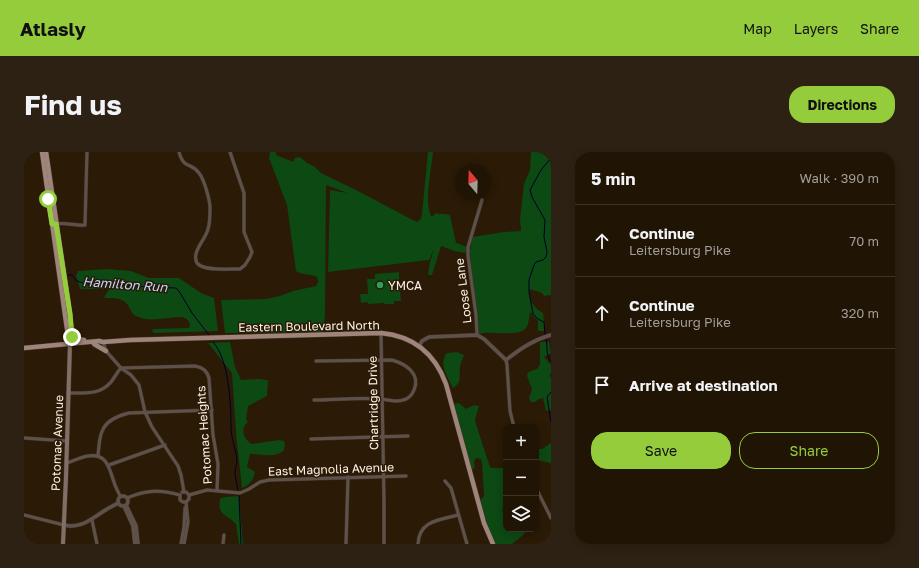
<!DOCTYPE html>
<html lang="en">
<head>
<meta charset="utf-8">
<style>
	body { margin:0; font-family:"Golos Text",sans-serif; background:#2d2113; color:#f1f3f6 }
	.controls { position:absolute; right:12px; bottom:12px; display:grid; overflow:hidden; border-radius:8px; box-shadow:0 2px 10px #0003 }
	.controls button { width:36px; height:36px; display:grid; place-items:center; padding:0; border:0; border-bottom:1px solid #3d3326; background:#201404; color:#f1f3f6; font:20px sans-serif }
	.compass { position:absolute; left:431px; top:12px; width:36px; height:36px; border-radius:50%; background:#201404; box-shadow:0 2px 10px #0003; rotate:341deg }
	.stop { position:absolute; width:12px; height:12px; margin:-9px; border:3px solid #94cc3c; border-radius:50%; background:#fff }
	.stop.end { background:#94cc3c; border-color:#fff; box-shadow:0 1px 4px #0008 }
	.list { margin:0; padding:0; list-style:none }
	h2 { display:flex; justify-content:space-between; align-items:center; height:52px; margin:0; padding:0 16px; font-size:17px }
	h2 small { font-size:13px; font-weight:400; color:#a29e9a }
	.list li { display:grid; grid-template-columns:26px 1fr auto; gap:12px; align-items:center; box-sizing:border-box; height:72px; padding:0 16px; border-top:1px solid #3d3326 }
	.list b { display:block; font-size:15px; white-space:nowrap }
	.list p { margin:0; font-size:13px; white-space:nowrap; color:#a29e9a }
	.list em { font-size:13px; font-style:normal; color:#a29e9a }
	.actions { display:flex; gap:8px; padding:12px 16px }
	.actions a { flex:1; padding:9px 0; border:1px solid #94cc3c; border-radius:16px; text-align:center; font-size:14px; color:#94cc3c }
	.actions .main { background:#94cc3c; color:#111 }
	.icon { flex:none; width:22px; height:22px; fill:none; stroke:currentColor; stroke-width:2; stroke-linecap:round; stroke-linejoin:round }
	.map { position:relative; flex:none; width:527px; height:392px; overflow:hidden; border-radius:16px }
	header { display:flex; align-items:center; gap:24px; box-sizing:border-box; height:56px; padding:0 20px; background:#94cc3c; color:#111 }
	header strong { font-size:19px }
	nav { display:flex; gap:22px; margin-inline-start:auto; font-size:14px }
	.intro { display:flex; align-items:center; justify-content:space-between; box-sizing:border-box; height:96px; padding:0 24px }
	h1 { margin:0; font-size:28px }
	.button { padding:10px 18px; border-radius:16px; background:#94cc3c; color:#111; font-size:14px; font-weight:700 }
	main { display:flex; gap:24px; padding:0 24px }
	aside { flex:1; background:#201404; border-radius:16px; box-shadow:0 2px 10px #0003 }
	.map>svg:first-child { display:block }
	.green { fill:#0c4913 }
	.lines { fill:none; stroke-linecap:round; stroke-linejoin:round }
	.stream { stroke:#000026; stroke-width:1 }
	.minor-casing { stroke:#433421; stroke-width:4 }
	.tertiary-casing { stroke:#433421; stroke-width:4.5 }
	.secondary-casing { stroke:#433421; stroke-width:5 }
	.primary-casing { stroke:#433421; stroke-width:5.5 }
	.minor { stroke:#5e514c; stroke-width:3 }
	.tertiary { stroke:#5e514c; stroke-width:3.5 }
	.secondary { stroke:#826e67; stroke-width:4 }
	.primary { stroke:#9e847b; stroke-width:4.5 }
	.route { stroke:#94cc3c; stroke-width:5 }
	.leisure-dot { fill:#2e9e5b; stroke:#2a1a06; stroke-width:1.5 }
	.labels { text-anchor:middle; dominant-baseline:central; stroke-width:3; stroke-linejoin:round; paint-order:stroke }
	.poi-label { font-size:12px; fill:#fcf1e4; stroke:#2a1a06; text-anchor:start }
	.street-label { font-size:12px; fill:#fcf1e4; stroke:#2a1a06 }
	.water-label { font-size:13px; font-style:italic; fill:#bed7fb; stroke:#2a1a06 }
</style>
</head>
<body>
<header>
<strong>Atlasly</strong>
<nav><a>Map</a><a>Layers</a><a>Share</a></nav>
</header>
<div class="intro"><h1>Find us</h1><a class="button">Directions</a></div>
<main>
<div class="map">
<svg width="527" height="392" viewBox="0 0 527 392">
	<rect width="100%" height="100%" fill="#2a1a06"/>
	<g class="green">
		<path d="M246 0H252V3L269 10 271 6 276 5 283 11 291 15 297 21 334 39 383 65 393 70 397 67 398 62 404 0H409C408 15 399 53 408 65L412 61C417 63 421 61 426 63L432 91 441 94 443 98 441 101 430 99 417 94 408 123H404L406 110 410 97 405 108 304 120 306 38 323 41 302 33 301 165 298 180 201 181 197 148 242 147 256 144 269 139 292 134 294 130 293 125C286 121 278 124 272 119L263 53 245 6Z"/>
		<path d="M507 0H527V143L520 144 518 141 506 137C504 148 510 156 519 161L521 179H514V169L506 160C505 165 505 172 502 176 495 186 465 178 455 182L445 105 448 85 480 80 497 79 496 67 500 32 506 18Z"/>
		<path d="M83 117 107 119 125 126H155L177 141 190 146 194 179 130 181 128 179 129 177 164 176 166 174C165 169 164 167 158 165 143 165 126 171 112 164 108 162 108 160 106 157 101 145 91 146 80 146L85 137H56L52 124 54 119Z"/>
		<path d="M375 120V128L369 129V137H376L377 149H370V152H361L360 151 344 152V150L337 151 336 142H344L343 127H351V122Z"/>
		<path d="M206 190 211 215 217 228 234 227 244 228 243 244 224 254 222 267 224 270C216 276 219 287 228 292L255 288 260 289C266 309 237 302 226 302L223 315 231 320C229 329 226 333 218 336L212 281 208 221 184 191Z"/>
		<path d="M516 190H525L527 201 520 205 527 213V258L522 259 519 246 515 247 511 250H507L505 246 508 237 503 224 504 220 513 217 516 213Z"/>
		<path d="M433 200 440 203C439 207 436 211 436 215 435 224 438 231 429 236 424 225 414 212 423 201Z"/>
		<path d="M435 251 442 257 450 253 455 254 451 267 452 272 465 312 467 316H481L482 319V354H479C477 363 482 369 482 377H504L498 384 488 392H471L456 353 457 347 460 344 458 311 457 307 452 306 450 310 451 315 448 318 444 310 430 252Z"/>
		<path d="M527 291V311L512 308V297H518Z"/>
		<path d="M215 344 219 392H215L212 372C203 362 193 364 196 347L200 345Z"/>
	</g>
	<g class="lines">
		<g class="stream">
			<path d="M43 123H48L53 129 62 132 152 136 155 139 168 161 185 183"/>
			<path d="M521 183 520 170 514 167 509 162 505 140V128L510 113 512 110 519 108 522 105 523 100 520 85 521 68 508 45 506 38 517 18 527 6"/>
			<path d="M522 186C524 196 521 201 527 210"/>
			<path d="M189 190C205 207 207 252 207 275 207 284 210 293 212 301 214 308 212 314 211 320 211 326 213 332 214 338"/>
			<path d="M527 222V225"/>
			<path d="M527 240 523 245 527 270"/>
			<path d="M215 344 217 392"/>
		</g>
		<defs>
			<g id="minor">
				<path d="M155 0C160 18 167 10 175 21 180 27 186 48 186 56 186 62 186 71 184 77 182 87 167 100 173 111 179 119 202 117 211 117H216L221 113 226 105 228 100 220 80V41L206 0"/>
				<path d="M31 72C41 70 51 74 61 73L63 0"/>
				<path d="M357 181 360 348V392"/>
				<path d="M453 183 452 163 444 104V95L458 48"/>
				<path d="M79 190 82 199 97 216 107 223 115 233 121 260 128 275 154 314 157 323 160 340"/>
				<path d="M482 208 483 213 486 259 490 275"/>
				<path d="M97 216 171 214C178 215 183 218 185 226L189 283 194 312 193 338"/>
				<path d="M45 241C61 241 76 243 87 230 91 225 93 220 97 216"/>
				<path d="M290 248C311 248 334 245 355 247 363 247 371 251 379 248 384 247 388 243 390 238 397 222 382 212 368 208L292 209"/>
				<path d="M0 286 43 289"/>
				<path d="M287 287 384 284"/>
				<path d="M74 304C76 279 77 268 105 261L188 258"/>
				<path d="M43 311C49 309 57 305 64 304 83 301 85 316 90 330 91 335 94 339 96 344"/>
				<path d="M85 313 141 293"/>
				<path d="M421 329 427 336 443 392"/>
				<path d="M512 336 527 366"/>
				<path d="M158 340H162L165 343V347L162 350"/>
				<path d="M156 343V348L159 350H162"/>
				<path d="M165 343 183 338 216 341 225 337 236 330 245 328 382 324"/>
				<path d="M103 346C122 338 136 337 156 343"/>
				<path d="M0 363 40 373"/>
				<path d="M68 368 73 392"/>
				<path d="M157 392 160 375 161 356"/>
				<path d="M160 392 164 370 162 350"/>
				<path d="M199 392 200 383"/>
				<path d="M322 392 324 325"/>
				<path d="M394 392C395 368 416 368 434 363"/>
			</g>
			<g id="tertiary">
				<path d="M395 194 398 189 405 185 453 183 460 187 482 208C496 197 509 188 527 183"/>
				<circle cx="99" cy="349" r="5"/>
				<path d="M102 353 112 374 114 392"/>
				<path d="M100 354 109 374 111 392"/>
				<path d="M40 373C57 377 67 367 80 359 84 356 89 354 94 351"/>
			</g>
			<path id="secondary" d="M39 392 42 325 46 191"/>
			<g id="primary">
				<path d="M18 0 44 184 46 191"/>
				<path d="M22 0 46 162 48 185 46 189"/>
				<path d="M49 178C50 184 53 188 60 188"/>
				<path d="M70 192 82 199"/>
				<path d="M0 196 75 189 79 190 106 188 357 181C390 184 411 202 422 232L460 371 469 392"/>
			</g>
		</defs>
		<use href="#minor" class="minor-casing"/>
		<use href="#tertiary" class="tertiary-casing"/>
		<use href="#secondary" class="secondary-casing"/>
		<use href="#primary" class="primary-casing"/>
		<use href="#minor" class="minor"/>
		<use href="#tertiary" class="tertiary"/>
		<use href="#secondary" class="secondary"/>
		<use href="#primary" class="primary"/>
	</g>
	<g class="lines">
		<path class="route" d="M24 47 28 72H32L46 162 48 185"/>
	</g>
	<circle class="leisure-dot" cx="356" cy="133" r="4"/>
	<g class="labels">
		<g class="poi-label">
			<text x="364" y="133">YMCA</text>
		</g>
		<g class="street-label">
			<text transform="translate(439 139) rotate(-97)">Loose Lane</text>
			<text transform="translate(285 174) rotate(-1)">Eastern Boulevard North</text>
			<text transform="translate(349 251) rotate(-91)">Chartridge Drive</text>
			<text transform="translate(180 283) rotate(-94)">Potomac Heights</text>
			<text transform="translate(33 291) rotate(-88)">Potomac Avenue</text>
			<text transform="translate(307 317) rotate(-2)">East Magnolia Avenue</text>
		</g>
		<g class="water-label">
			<text transform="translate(101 132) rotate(4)">Hamilton Run</text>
		</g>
	</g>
</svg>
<div class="controls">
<button>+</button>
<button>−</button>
<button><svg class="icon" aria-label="layers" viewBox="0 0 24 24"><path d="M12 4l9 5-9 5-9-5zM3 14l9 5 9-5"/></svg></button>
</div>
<svg class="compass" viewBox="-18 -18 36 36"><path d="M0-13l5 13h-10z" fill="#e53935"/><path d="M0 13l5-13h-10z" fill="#a29e9a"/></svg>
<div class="stop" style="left:24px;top:47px"></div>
<div class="stop end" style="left:48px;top:185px"></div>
</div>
<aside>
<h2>5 min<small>Walk · 390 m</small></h2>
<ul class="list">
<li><svg class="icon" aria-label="ahead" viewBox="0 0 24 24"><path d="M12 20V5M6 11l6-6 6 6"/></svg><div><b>Continue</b><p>Leitersburg Pike</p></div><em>70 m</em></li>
<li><svg class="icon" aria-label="ahead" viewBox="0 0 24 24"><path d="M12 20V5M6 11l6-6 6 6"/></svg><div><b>Continue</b><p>Leitersburg Pike</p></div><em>320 m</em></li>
<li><svg class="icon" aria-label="arrive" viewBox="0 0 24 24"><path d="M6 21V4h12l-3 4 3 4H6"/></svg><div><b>Arrive at destination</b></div></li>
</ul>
<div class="actions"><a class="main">Save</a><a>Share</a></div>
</aside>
</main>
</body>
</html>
